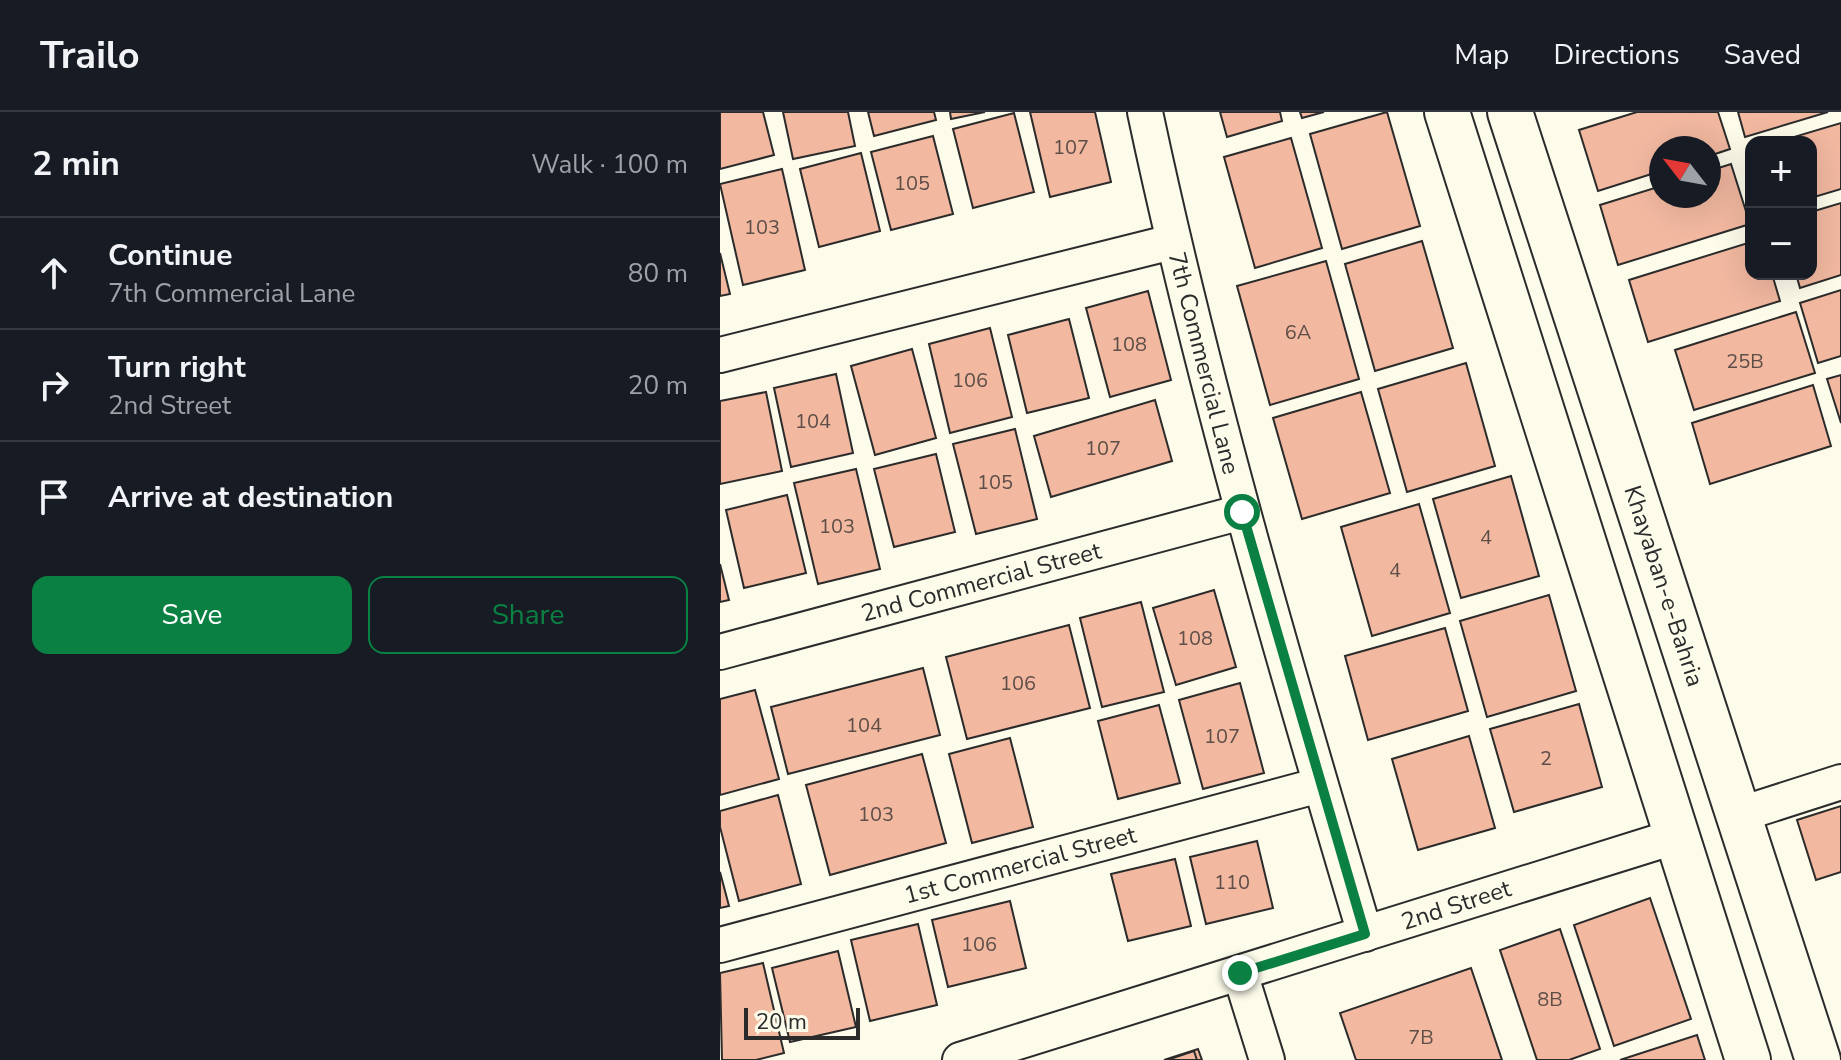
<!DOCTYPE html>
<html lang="en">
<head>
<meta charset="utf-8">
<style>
	body { margin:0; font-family:"Nunito Sans",sans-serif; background:#242831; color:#f1f3f6 }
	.controls { position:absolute; right:24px; top:24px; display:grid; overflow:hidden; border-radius:16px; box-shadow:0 8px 32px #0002 }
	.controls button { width:72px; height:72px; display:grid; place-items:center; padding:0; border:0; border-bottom:2px solid #363941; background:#171b24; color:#f1f3f6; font:40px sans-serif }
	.compass { position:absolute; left:929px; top:24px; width:72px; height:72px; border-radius:50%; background:#171b24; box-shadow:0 8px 32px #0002; rotate:301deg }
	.scale { position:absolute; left:24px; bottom:20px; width:116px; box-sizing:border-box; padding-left:8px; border:4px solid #2b2b2b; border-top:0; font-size:22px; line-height:28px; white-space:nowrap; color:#2b2b2b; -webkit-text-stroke:6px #fdfbea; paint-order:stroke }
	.stop { position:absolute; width:24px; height:24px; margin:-18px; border:6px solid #0b8043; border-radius:50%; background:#fff }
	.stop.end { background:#0b8043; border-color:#fff; box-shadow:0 2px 8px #0008 }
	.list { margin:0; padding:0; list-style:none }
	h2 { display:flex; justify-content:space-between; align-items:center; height:104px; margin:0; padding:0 32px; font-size:34px }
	h2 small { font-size:26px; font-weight:400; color:#9ea1a6 }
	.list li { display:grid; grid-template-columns:52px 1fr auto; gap:24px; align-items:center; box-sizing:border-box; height:112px; padding:0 32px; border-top:2px solid #363941 }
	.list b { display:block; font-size:30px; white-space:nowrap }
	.list p { margin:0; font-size:26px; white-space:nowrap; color:#9ea1a6 }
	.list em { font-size:26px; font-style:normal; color:#9ea1a6 }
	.actions { display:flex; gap:16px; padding:24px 32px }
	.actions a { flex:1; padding:18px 0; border:2px solid #0b8043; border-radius:16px; text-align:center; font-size:28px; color:#0b8043 }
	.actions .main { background:#0b8043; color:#fff }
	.icon { flex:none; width:44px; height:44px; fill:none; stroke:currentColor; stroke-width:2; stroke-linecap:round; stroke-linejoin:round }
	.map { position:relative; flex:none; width:1121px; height:948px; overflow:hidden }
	header { display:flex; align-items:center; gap:48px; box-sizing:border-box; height:112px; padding:0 40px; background:#171b24; border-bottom:2px solid #363941 }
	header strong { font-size:38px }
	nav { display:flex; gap:44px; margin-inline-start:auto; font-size:28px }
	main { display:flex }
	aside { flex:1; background:#171b24 }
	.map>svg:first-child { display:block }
	.building { fill:#f2b8a0; stroke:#2b2b2b; stroke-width:2 }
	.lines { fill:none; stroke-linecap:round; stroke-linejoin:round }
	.street-casing { stroke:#2b2b2b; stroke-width:38 }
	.secondary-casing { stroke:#2b2b2b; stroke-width:48 }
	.street { stroke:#fdfbea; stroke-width:34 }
	.secondary { stroke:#fdfbea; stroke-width:44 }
	.route { stroke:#0b8043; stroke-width:10 }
	.labels { text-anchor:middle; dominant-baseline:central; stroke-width:6; stroke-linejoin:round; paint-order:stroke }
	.number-label { font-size:20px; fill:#5d4e48 }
	.street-label { font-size:24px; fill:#2b2b2b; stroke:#fdfbea }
</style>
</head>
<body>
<header>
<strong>Trailo</strong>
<nav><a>Map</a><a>Directions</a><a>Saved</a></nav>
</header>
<main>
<aside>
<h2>2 min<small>Walk · 100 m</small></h2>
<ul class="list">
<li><svg class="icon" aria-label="ahead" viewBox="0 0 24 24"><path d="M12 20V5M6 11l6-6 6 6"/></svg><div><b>Continue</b><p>7th Commercial Lane</p></div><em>80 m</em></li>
<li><svg class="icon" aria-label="right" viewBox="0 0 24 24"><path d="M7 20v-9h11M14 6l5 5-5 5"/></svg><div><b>Turn right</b><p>2nd Street</p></div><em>20 m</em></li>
<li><svg class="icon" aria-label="arrive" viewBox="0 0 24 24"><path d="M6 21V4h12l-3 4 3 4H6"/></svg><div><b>Arrive at destination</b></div></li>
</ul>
<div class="actions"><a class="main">Save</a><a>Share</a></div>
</aside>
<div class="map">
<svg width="1121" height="948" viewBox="0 0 1121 948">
	<rect width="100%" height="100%" fill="#fdfbea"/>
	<g class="building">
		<path d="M0 0H43L54 43 0 57Z"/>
		<path d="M63 0H128L135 34 73 47Z"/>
		<path d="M148 0H214L216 8 154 24Z"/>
		<path d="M230 0H265L231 7Z"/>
		<path d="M310 0H375L391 70 330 85Z"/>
		<path d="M500 0H560L562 9 507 25Z"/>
		<path d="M580 0H604L582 6Z"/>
		<path d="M667 0 700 114 622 137 590 22Z"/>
		<path d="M917 0H998L1010 37 989 44V36H941V59L878 79 859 18Z"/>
		<path d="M1018 0H1108L1025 25Z"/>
		<path d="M294 1 314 80 253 96 233 17Z"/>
		<path d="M1121 11V77L1091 86V30H1057Z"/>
		<path d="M213 24 233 102 171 118 151 40Z"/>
		<path d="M571 26 602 136 535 156 504 45Z"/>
		<path d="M141 41 160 119 99 135 80 57Z"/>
		<path d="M1011 52 1030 112 898 153 880 93 941 74V84H989V59Z"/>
		<path d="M62 57 85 158 23 173 0 72Z"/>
		<path d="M1121 91V163L1080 176 1076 162H1091V100Z"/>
		<path d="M702 129 733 236 655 259 625 152Z"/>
		<path d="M1031 130V162H1052L1060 189 928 230 909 168Z"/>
		<path d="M0 141 10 182 0 184Z"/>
		<path d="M606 149 639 267 550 293 517 174Z"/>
		<path d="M1121 178V244L1098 251 1080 191Z"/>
		<path d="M428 179 451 268 390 285 366 196Z"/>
		<path d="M1076 200 1095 261 974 298 955 238Z"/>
		<path d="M349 207 369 286 307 301 288 223Z"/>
		<path d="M270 216 292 305 230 321 209 232Z"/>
		<path d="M192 237 216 326 155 343 131 254Z"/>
		<path d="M746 251 775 354 687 380 658 277Z"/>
		<path d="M116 262 133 341 71 355 54 276Z"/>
		<path d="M1121 263V311L1107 267Z"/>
		<path d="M1093 273 1111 334 990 372 972 311Z"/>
		<path d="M46 280 62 359 0 372V289Z"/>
		<path d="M641 280 670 381 582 407 553 306Z"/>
		<path d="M435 288 452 349 331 385 314 324Z"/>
		<path d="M295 317 317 407 256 422 233 332Z"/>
		<path d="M216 342 235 420 174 435 154 357Z"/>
		<path d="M136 357 160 457 98 472 74 371Z"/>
		<path d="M791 364 819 464 741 486 713 387Z"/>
		<path d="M67 383 86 461 24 476 6 398Z"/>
		<path d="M699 392 730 501 652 524 621 415Z"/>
		<path d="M0 452 9 488 0 490Z"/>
		<path d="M494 478 516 555 456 573 433 496Z"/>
		<path d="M829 483 856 579 767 605 740 509Z"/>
		<path d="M421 490 444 580 382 595 360 506Z"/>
		<path d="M349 513 370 596 247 627 226 545Z"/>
		<path d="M725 516 748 599 648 628 625 544Z"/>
		<path d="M203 556 220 623 68 662 51 595Z"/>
		<path d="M520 571 544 661 483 677 459 588Z"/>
		<path d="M35 578 59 667 0 683V587Z"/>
		<path d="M859 592 882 675 794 700 770 617Z"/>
		<path d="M439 593 460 671 398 687 378 609Z"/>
		<path d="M749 624 775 716 698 738 672 647Z"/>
		<path d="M290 626 313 715 252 731 229 642Z"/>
		<path d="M202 642 226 731 110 763 86 673Z"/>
		<path d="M58 683 81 772 19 789 0 715V699Z"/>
		<path d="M1121 694V760L1096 768 1077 708Z"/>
		<path d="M537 729 553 796 486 812 470 745Z"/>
		<path d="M455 747 471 814 408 829 391 762Z"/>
		<path d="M0 760 9 794 0 796Z"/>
		<path d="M930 786 971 907 894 934 854 813Z"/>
		<path d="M290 789 306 856 228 875 212 808Z"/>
		<path d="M198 812 217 893 150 909 131 828Z"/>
		<path d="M840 817 880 937 849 948H817L780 838Z"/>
		<path d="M118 839 136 915 70 930 52 856Z"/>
		<path d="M43 851 64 941 36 948H2L0 861Z"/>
		<path d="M751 856 782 948H636L620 901Z"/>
		<path d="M977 923 985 948H900Z"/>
		<path d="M478 937 482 948H444Z"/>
		<path d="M474 939 477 948H447Z"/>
	</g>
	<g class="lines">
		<defs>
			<g id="street">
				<path d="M425 0C484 278 564 550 645 822"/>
				<path d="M0 243 452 130"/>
				<path d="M0 540 522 400"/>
				<path d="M1018 703 1121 670"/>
				<path d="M0 833 600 673"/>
				<path d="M520 861 547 948"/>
				<path d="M240 948 957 724"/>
			</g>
			<g id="secondary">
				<path d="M727 0 1028 948"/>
				<path d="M790 0 1098 948"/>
			</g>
		</defs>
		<use href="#street" class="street-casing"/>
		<use href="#secondary" class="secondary-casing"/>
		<use href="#street" class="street"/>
		<use href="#secondary" class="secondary"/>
	</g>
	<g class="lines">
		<path class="route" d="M520 861 645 822 522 400"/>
	</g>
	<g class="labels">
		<g class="number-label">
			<text x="351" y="35">107</text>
			<text x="192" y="71">105</text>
			<text x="42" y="115">103</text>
			<text x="578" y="220">6A</text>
			<text x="409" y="232">108</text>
			<text x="1025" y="249">25B</text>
			<text x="250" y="268">106</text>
			<text x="93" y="309">104</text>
			<text x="383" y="336">107</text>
			<text x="275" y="370">105</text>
			<text x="117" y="414">103</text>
			<text x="766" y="425">4</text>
			<text x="675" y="458">4</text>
			<text x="475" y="526">108</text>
			<text x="298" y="571">106</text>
			<text x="144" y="613">104</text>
			<text x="502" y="624">107</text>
			<text x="826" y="646">2</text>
			<text x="156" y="702">103</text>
			<text x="512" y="770">110</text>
			<text x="259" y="832">106</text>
			<text x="830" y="887">8B</text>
			<text x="701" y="925">7B</text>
		</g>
		<g class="street-label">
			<text transform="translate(484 251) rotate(76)">7th Commercial Lane</text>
			<text transform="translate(261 470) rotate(-15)">2nd Commercial Street</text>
			<text transform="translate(944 474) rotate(72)">Khayaban-e-Bahria</text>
			<text transform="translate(300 753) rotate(-15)">1st Commercial Street</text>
			<text transform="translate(736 793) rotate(-18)">2nd Street</text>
		</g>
	</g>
</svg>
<div class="controls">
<button>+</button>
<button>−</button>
</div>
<svg class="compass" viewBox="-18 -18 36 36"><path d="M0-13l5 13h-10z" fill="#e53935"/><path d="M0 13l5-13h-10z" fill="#9ea1a6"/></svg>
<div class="scale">20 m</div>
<div class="stop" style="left:522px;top:400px"></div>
<div class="stop end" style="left:520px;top:861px"></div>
</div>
</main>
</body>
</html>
